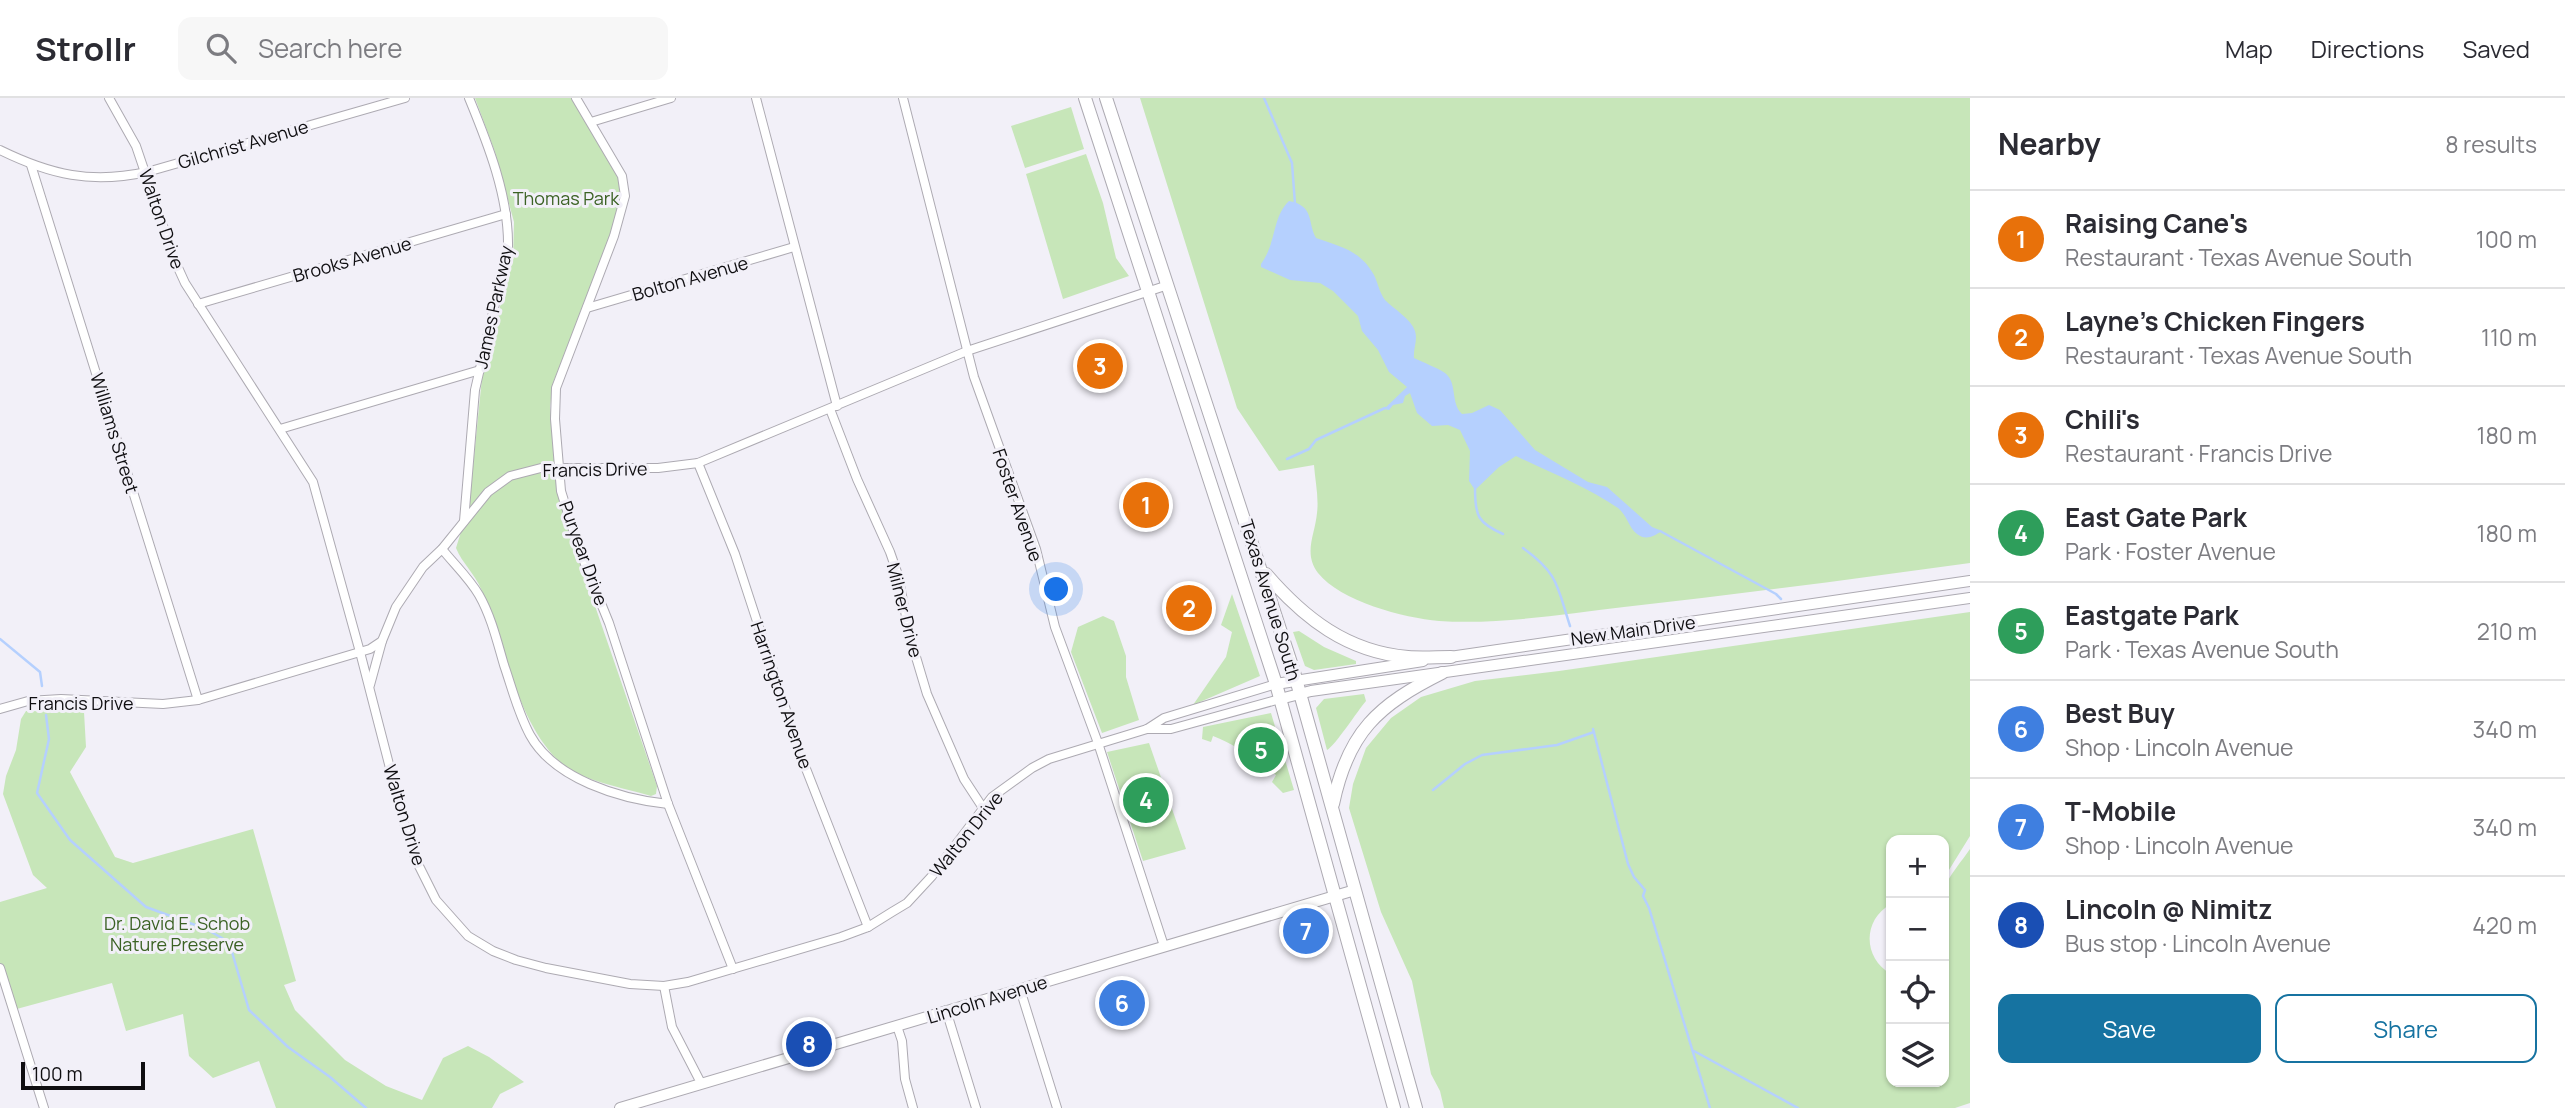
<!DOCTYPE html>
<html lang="en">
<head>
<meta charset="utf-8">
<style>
	body { margin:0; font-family:Manrope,sans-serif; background:#f7f7f7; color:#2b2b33 }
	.controls { position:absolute; right:21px; bottom:21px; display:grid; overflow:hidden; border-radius:14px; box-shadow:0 2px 5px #0004 }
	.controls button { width:63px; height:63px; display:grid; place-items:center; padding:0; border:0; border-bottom:2px solid #e1e1e2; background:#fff; color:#2b2b33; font:35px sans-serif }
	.scale { position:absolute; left:21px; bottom:18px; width:124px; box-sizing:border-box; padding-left:7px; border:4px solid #0f0e11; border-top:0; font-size:19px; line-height:24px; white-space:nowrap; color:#0f0e11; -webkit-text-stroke:5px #f2f0f8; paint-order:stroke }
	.you { position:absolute; left:1057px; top:492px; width:24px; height:24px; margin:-18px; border:5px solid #fff; border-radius:50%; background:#1a73e8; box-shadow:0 0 0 10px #1a73e833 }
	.badge { display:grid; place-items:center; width:46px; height:46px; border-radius:50%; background:#1673a1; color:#fff; font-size:23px; font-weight:700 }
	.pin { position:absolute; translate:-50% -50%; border:4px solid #fff; box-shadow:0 2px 7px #0006 }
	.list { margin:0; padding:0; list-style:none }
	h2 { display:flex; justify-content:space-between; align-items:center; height:91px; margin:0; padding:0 28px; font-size:30px }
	h2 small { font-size:23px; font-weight:400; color:#7c7c81 }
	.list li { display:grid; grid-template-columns:46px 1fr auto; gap:21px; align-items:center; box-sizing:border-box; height:98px; padding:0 28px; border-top:2px solid #e1e1e2 }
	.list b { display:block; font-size:26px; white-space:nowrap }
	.list p { margin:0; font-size:23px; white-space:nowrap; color:#7c7c81 }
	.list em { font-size:23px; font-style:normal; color:#7c7c81 }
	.actions { display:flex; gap:14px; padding:21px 28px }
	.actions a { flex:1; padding:16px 0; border:2px solid #1673a1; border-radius:14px; text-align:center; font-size:24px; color:#1673a1 }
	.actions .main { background:#1673a1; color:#fff }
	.icon { flex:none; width:38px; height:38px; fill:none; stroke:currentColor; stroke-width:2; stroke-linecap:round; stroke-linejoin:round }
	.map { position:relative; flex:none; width:1970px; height:1010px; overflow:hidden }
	header { display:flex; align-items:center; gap:42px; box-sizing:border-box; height:98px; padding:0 35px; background:#fff; border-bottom:2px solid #e1e1e2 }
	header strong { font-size:33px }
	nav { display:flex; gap:38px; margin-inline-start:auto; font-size:24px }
	.search { width:490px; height:63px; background:#f7f7f7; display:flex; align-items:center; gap:18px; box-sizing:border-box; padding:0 24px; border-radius:14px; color:#7c7c81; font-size:26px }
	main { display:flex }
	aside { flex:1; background:#fff }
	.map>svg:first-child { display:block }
	.green { fill:#c7e6b9 }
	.water { fill:#b5d0fe }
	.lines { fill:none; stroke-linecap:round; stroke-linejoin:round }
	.stream { stroke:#b5d0fe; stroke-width:2.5 }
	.street-casing { stroke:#adaab2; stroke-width:10 }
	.secondary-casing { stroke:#adaab2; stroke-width:12 }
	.primary-casing { stroke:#adaab2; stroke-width:14 }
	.street { stroke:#fff; stroke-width:8 }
	.secondary { stroke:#fff; stroke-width:10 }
	.primary { stroke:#fff; stroke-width:12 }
	.labels { text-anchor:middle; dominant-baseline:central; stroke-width:6; stroke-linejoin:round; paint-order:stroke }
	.street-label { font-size:18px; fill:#0f0e11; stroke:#f2f0f8 }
	.park-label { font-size:18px; fill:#3b6224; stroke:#f2f0f8 }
</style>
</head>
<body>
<header>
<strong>Strollr</strong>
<div class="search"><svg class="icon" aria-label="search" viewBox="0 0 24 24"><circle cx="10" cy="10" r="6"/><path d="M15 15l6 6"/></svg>Search here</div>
<nav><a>Map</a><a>Directions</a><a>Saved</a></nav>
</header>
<main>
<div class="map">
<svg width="1970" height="1010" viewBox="0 0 1970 1010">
	<rect width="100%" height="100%" fill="#f2f0f8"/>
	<g class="green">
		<path d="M475 0H576L618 76 624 104 553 285 550 309 562 412 657 688 656 696 651 698C625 690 581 683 561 665 518 627 503 544 481 491 475 476 462 465 456 450L469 408 483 270 513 162 514 124 495 54Z"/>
		<path d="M1140 0H1970V465C1855 481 1739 496 1624 509 1563 516 1500 527 1439 523 1404 520 1340 503 1318 475 1303 455 1315 437 1317 415 1319 399 1315 382 1314 367L1279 373 1237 310Z"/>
		<path d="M1071 9 1084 51 1025 70 1011 28Z"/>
		<path d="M1086 56 1103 105 1116 160 1129 178 1063 201 1026 76Z"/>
		<path d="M1232 496 1260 578 1193 607 1226 559 1232 534 1221 527Z"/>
		<path d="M1970 514V738L1944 780V742H1891V806C1862 822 1863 860 1891 876V984H1944V856C1951 835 1937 808 1945 789 1950 776 1962 763 1970 751V1005L1955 1010H1444L1440 993 1431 976 1412 883 1381 814 1349 710 1353 686 1366 650 1391 620 1421 599 1475 583 1559 573Z"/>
		<path d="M1103 518 1114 523 1126 558V579L1139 622 1102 635 1071 554 1078 529Z"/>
		<path d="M1299 533 1324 549 1356 563V566L1314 572 1305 568 1293 534Z"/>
		<path d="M1364 596 1366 603C1358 612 1335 648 1327 652L1316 610 1324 601Z"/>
		<path d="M26 613 84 614 86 649 70 674 115 759 133 765 253 731 296 883 284 887 295 912 345 962 386 988 422 1002 443 960 468 948 489 959 524 984 500 996 492 1010H276L259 963 213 980 189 958 183 916 126 933 112 885 13 912 0 870V804L47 790 33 777 3 696 6 678 16 652 21 621Z"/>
		<path d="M1271 615 1294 692 1283 695 1272 684 1276 677C1256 662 1237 647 1213 638L1211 644 1202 641 1203 629Z"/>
		<path d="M1149 645 1186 751 1143 763 1107 654Z"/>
	</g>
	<path class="water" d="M1289 103C1315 108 1307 124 1316 140 1341 149 1360 152 1374 177 1378 185 1379 194 1385 202 1394 211 1411 221 1415 233 1418 242 1413 251 1414 260 1424 265 1436 269 1445 275 1458 285 1450 305 1462 316L1472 315 1489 307 1500 312 1535 352 1588 384 1607 389 1652 429 1662 433C1654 438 1646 443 1637 436 1629 430 1627 417 1618 410 1587 389 1549 374 1516 358L1499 369 1475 392 1469 383 1470 353 1460 332 1448 327 1432 328 1417 315 1410 295 1405 298 1403 305 1393 307 1389 312 1384 311 1407 289 1389 274 1378 252 1362 233 1358 218 1333 193 1320 185 1290 182 1261 169V166C1277 144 1272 119 1289 103Z"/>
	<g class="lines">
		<g class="stream">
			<path d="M1264 0 1292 65 1295 106"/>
			<path d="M1287 361 1309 351 1316 342 1385 310"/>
			<path d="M1475 391C1475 418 1478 425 1503 436"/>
			<path d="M1660 433 1776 496 1781 501"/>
			<path d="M1523 450C1559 476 1557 488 1570 528"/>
			<path d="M0 541 40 574 42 588"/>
			<path d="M46 617 49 641 37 695 70 742 146 809 206 831 229 844 249 912 288 949 330 979 366 1010"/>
			<path d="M1593 631 1628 766 1634 779 1645 792 1643 798 1649 810 1710 1010"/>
			<path d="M1433 692 1465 666 1482 657 1557 647 1594 634"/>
			<path d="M1694 953 1798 1010"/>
		</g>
		<defs>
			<g id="street">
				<path d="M109 0 136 48 175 163 185 185 313 384 360 554 406 732 416 762 436 802 468 838 493 853 516 862 546 870 630 886 664 888 688 884 841 839 868 829 892 814 907 805 932 778 992 699 1032 670 1049 661 1147 631 1164 620 1276 586"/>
				<path d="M576 0 622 78 625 98 614 138 556 290 555 321 561 393 579 451 609 525 668 706 733 871"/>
				<path d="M756 0 837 308"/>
				<path d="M903 0 974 279 1036 451 1055 529 1098 645 1164 848"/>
				<path d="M591 24 671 0"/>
				<path d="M0 52C51 77 91 86 147 74L405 0"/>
				<path d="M31 67 198 602"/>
				<path d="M198 206 506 116"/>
				<path d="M587 210 794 149"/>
				<path d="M830 311 857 381 890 454 898 477 910 539 927 596 964 681 983 710"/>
				<path d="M280 331 480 272"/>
				<path d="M698 365 735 456 801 658 868 829"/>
				<path d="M464 423 475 292 508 149C509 99 488 46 469 0"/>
				<path d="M442 451C454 466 469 480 479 497 491 518 497 543 504 567 512 590 518 615 530 637 554 681 620 701 668 706"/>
				<path d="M370 587 382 543"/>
				<path d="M0 611 28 603 61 601 163 606 198 602 370 551 382 543 396 509 423 469 442 451 488 394 510 378 541 370H658L698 365 967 253 1168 187"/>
				<path d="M1147 631H1171L1280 601"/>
				<path d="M0 870 44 1010"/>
				<path d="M664 888 672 929 701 985"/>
				<path d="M1020 891 1057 1010"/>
				<path d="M946 912 976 1010"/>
				<path d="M897 928 902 943 905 981 913 1010"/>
			</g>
			<g id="secondary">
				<path d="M1443 560 1970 483"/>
				<path d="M1276 586 1423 563"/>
				<path d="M1280 601 1311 593 1970 500"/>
				<path d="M620 1010 1355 792"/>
			</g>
			<g id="primary">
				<path d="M1085 0 1276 586 1394 1010"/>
				<path d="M1106 0 1294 574 1416 1010"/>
				<path d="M1266 476C1304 520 1347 554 1408 559 1422 560 1437 559 1451 559"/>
				<path d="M1333 706C1348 634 1378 607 1442 575"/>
			</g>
		</defs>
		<use href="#street" class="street-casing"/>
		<use href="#secondary" class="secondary-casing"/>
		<use href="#primary" class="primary-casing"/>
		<use href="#street" class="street"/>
		<use href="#secondary" class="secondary"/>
		<use href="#primary" class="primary"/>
	</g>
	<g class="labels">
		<g class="street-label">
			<text transform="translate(243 46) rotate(-16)">Gilchrist Avenue</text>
			<text transform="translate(162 121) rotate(71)">Walton Drive</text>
			<text transform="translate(352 161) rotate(-16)">Brooks Avenue</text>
			<text transform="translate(690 180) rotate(-16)">Bolton Avenue</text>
			<text transform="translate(493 209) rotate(-78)">James Parkway</text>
			<text transform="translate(115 335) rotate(73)">Williams Street</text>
			<text transform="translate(595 371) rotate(-1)">Francis Drive</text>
			<text transform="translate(1018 407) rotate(71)">Foster Avenue</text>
			<text transform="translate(584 455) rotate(70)">Puryear Drive</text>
			<text transform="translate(1271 502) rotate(73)">Texas Avenue South</text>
			<text transform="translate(905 512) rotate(76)">Milner Drive</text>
			<text transform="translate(1633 532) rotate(-8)">New Main Drive</text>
			<text transform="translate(782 597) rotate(71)">Harrington Avenue</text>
			<text x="81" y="605">Francis Drive</text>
			<text transform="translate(405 717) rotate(73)">Walton Drive</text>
			<text transform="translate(966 736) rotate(-51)">Walton Drive</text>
			<text transform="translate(987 901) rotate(-17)">Lincoln Avenue</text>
		</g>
		<g class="park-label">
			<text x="566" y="100">Thomas Park</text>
			<text x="177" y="825">Dr. David E. Schob<tspan x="177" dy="21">Nature Preserve</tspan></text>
		</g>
	</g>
</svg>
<div class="controls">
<button>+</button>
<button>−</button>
<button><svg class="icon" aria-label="locate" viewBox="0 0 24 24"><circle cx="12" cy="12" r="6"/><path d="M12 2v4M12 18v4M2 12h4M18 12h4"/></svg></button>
<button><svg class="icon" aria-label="layers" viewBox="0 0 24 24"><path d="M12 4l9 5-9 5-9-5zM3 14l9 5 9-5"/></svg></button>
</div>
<div class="scale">100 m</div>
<div class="you"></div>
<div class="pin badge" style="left:1146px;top:407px;background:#e8710a">1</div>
<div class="pin badge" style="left:1189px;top:510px;background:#e8710a">2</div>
<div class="pin badge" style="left:1100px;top:268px;background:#e8710a">3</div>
<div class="pin badge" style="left:1146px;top:702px;background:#2e9e5b">4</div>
<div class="pin badge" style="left:1261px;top:652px;background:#2e9e5b">5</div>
<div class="pin badge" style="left:1122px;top:905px;background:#3f7fe0">6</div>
<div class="pin badge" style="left:1306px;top:833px;background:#3f7fe0">7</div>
<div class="pin badge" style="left:809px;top:946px;background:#1a4fb4">8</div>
</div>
<aside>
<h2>Nearby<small>8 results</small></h2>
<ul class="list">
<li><span class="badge" style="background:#e8710a">1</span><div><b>Raising Cane's</b><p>Restaurant · Texas Avenue South</p></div><em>100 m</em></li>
<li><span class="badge" style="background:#e8710a">2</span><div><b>Layne's Chicken Fingers</b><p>Restaurant · Texas Avenue South</p></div><em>110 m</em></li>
<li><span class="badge" style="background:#e8710a">3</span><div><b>Chili's</b><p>Restaurant · Francis Drive</p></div><em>180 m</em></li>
<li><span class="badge" style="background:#2e9e5b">4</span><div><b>East Gate Park</b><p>Park · Foster Avenue</p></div><em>180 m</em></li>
<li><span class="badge" style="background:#2e9e5b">5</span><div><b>Eastgate Park</b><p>Park · Texas Avenue South</p></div><em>210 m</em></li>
<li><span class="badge" style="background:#3f7fe0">6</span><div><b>Best Buy</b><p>Shop · Lincoln Avenue</p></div><em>340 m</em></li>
<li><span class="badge" style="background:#3f7fe0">7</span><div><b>T-Mobile</b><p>Shop · Lincoln Avenue</p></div><em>340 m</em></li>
<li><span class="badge" style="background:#1a4fb4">8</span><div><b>Lincoln @ Nimitz</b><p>Bus stop · Lincoln Avenue</p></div><em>420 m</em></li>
</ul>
<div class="actions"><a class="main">Save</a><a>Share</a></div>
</aside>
</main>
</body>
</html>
